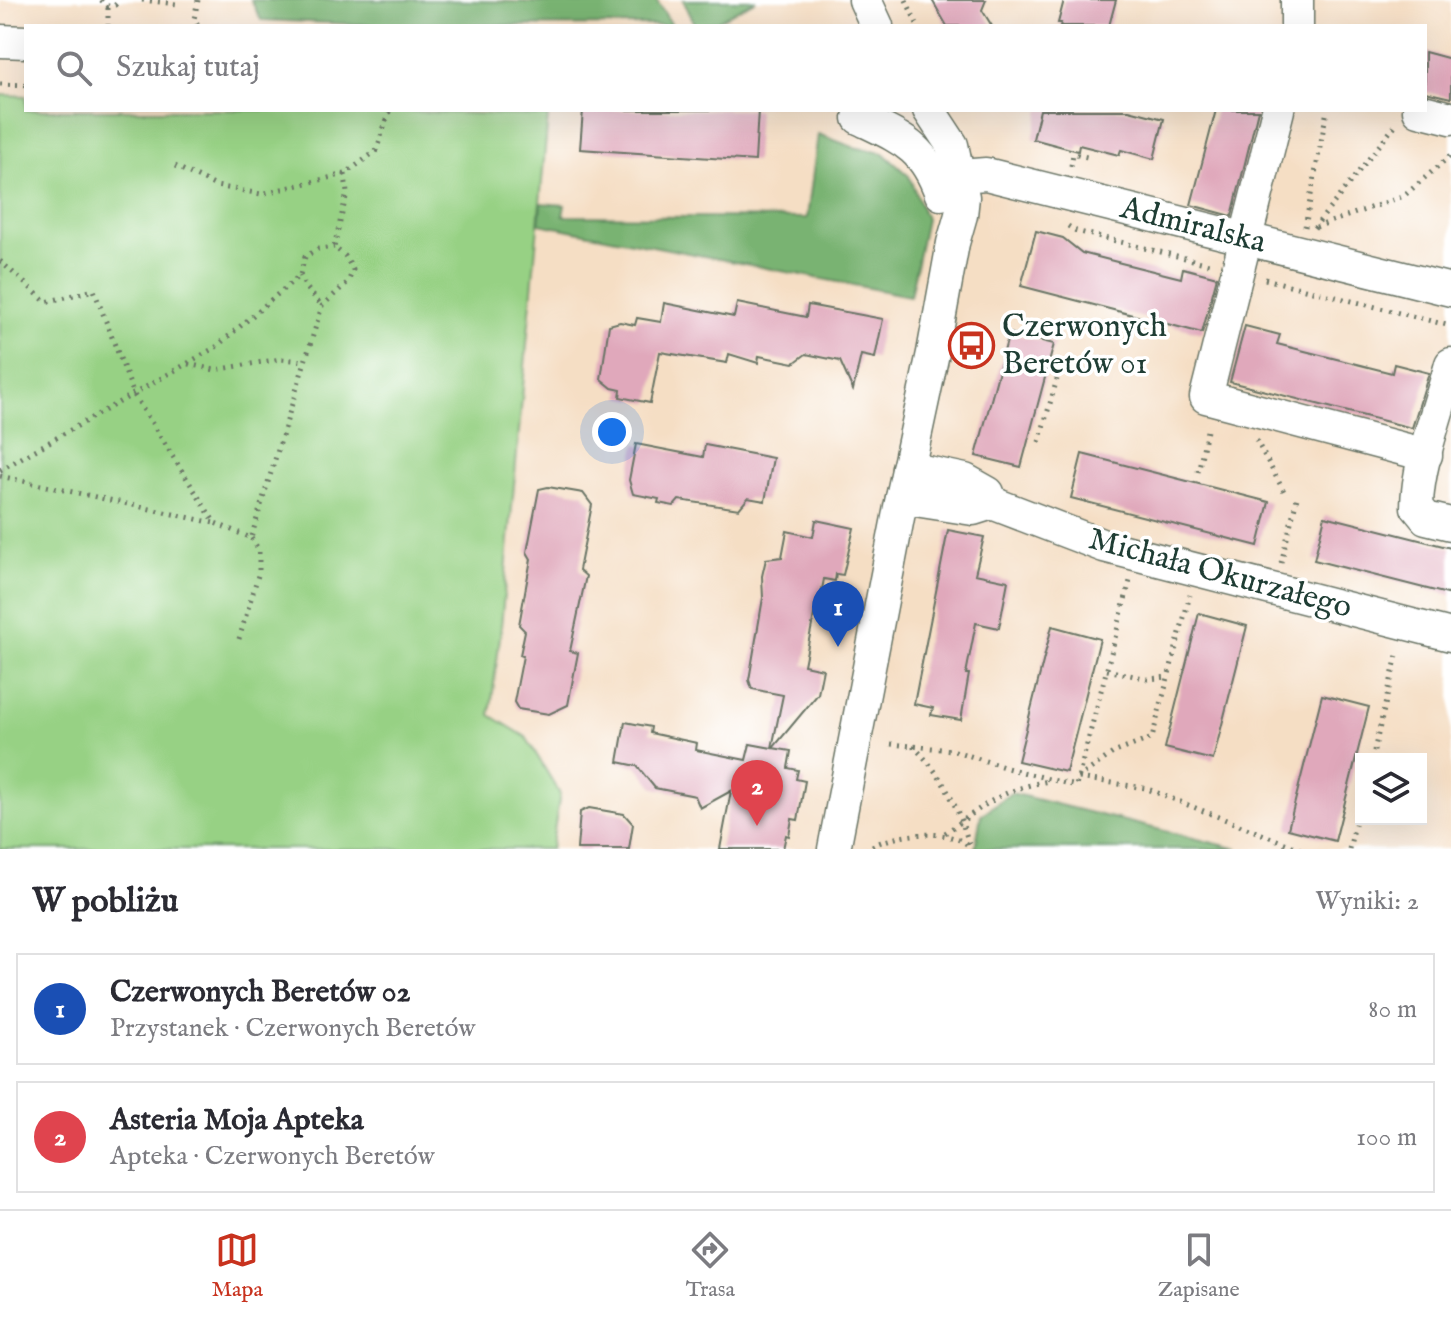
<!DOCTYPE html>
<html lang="pl">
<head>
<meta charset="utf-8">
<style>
	body { margin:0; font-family:"IM FELL English",serif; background:#f7f7f7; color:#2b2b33 }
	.controls { position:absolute; right:24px; bottom:24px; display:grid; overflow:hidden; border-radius:0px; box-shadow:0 8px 32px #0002 }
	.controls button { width:72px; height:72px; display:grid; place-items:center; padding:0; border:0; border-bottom:2px solid #e1e1e2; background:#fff; color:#2b2b33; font:40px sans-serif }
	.you { position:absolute; left:612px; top:432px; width:28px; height:28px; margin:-20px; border:6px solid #fff; border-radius:50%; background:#1a73e8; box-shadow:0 0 0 12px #1a73e833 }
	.badge { display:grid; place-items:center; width:52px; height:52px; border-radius:50%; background:#c8321e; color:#fff; font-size:26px; font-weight:700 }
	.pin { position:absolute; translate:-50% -66px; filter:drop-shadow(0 2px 4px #0008) }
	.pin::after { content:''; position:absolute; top:42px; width:28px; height:24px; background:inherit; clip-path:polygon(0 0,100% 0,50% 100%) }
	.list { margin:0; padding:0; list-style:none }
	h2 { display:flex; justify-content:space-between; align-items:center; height:104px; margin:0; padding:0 32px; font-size:34px }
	h2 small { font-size:26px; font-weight:400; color:#7c7c81 }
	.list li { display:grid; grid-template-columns:52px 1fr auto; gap:24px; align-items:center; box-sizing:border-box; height:112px; margin:0 16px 16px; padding:0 16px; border:2px solid #e1e1e2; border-radius:0px }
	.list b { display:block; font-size:30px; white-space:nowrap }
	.list p { margin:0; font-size:26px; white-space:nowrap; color:#7c7c81 }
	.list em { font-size:26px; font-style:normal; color:#7c7c81 }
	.icon { flex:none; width:44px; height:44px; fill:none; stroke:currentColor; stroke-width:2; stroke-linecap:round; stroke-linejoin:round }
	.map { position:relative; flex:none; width:1451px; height:849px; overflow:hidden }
	.search { position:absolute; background:#fff; box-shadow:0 8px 32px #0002; left:24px; right:24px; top:24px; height:88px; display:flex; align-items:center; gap:20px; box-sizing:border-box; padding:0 28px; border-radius:0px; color:#7c7c81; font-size:30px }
	.sheet { height:360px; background:#fff }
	nav { display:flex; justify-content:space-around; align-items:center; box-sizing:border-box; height:112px; border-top:2px solid #e1e1e2; background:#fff; font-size:22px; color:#7c7c81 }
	nav a { display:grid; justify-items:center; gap:4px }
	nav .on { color:#c8321e }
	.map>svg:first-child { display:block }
	.green { fill:#97d184; stroke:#5b875c; stroke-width:2 }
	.forest { fill:#79b372; stroke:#4c7853; stroke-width:2 }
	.building { fill:#e0a8bb }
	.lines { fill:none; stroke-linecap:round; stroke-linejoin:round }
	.minor-casing { stroke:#6a7566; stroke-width:35 }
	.path { stroke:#6a7566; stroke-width:5; stroke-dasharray:2 6; stroke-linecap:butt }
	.minor { stroke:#fff; stroke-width:32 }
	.labels { text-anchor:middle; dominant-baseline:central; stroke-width:7; stroke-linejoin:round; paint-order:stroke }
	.street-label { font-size:32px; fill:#1f3d34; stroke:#fff }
	.poi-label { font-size:32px; fill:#1f3d34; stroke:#fff; text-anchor:start }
</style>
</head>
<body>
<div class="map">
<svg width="1451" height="849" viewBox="0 0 1451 849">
	<rect width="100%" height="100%" fill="#fff"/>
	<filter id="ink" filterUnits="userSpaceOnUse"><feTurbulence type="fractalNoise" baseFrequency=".0125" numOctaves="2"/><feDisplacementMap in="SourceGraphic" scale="16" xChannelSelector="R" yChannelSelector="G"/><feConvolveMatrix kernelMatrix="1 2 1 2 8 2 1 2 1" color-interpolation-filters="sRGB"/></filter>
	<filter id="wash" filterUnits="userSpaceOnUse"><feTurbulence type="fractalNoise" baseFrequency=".006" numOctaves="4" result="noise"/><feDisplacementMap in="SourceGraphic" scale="32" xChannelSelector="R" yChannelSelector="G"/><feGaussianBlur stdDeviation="1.8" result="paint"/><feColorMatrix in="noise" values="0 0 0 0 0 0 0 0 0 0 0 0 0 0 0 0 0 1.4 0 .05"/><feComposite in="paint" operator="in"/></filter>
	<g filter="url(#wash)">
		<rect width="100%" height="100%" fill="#f5dec4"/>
		<path class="green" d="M0 95 26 96V110H365L548 116 500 637 490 715 526 737 560 794 551 849H0Z"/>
		<g class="forest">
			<path d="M251 0H433L613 4 622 0H656L672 25 401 26 261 20Z"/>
			<path d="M683 0H756L718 21 696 26Z"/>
			<path d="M818 134 853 147 883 153 909 176 926 219 910 296 539 224 541 203 565 205 563 216 807 218Z"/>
			<path d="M1011 793 1238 849H975L981 815Z"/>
		</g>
		<g id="blocks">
			<g class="building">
				<path d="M932 0H986L982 10 992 26H947Z"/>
				<path d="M1064 0H1116L1109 26H1060L1061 23H1058Z"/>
				<path d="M1425 52 1451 59V98L1425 92Z"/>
				<path d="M583 110H758L755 161 580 149Z"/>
				<path d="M1040 110H1129L1164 119 1154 159 1121 150 1119 155 1079 145 1078 151 1033 139Z"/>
				<path d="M1216 110H1258L1232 216 1191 205Z"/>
				<path d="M1036 231 1063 238 1082 253 1121 263 1181 278 1183 268 1217 277 1202 333 1021 286Z"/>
				<path d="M664 303 734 317 737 303 806 317 808 305 883 319 875 358 861 355 853 390 840 361 806 354 794 363 759 356 758 363 729 354 727 363 660 352 650 403 620 397 621 390 612 388 601 379 609 325 620 322 635 325 637 318 661 322Z"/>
				<path d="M1245 326 1280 335 1277 344 1392 373 1394 364 1429 373 1412 428 1230 382Z"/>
				<path d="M1009 333 1054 344 1021 467 976 456Z"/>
				<path d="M636 444 703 457 705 445 773 458 765 501 748 498 739 509 679 500 674 506 658 503 659 499 633 494 629 480Z"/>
				<path d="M1082 454 1269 502 1258 546 1071 498Z"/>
				<path d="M548 487 583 493 592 505 579 570 586 576 570 651 578 653 568 705 549 714 518 709 514 702 523 656 520 655 525 631 519 625 531 559 527 552 539 489Z"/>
				<path d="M1325 516 1451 548V595L1314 560Z"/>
				<path d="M816 520 854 528 843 575 836 574 835 581 824 579 819 605H816L804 665 823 669 818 694 773 748 791 751 788 768 798 770 796 779 805 781 798 820 792 819 789 836 786 835 783 849H720L731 791 700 808 695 796 655 788 637 766 618 762 625 722 651 727 650 733 697 743 696 750 746 760 750 744 772 748 783 695 752 689 749 680 763 598 762 576 766 559 782 557 787 531 813 537Z"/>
				<path d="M948 530 984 537 975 574 1008 581 999 628 976 623 966 674H969L961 720 931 715 933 708 914 704Z"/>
				<path d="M1199 613 1247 626 1213 760 1165 748Z"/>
				<path d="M1052 626 1100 639 1066 772 1018 761Z"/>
				<path d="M1322 695 1369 707 1335 841 1288 829Z"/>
				<path d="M589 808 624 814 633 824 629 849H577L580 812Z"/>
			</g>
		</g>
	</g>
	<g filter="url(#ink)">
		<use href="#blocks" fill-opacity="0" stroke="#6a7566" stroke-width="2"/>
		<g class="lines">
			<defs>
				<g id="minor">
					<path d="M865 0 877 26"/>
					<path d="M1297 0V26"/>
					<path d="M0 41 26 42"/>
					<path d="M1278 110 1206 397 1426 455"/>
					<path d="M1419 110 1451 118"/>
					<path d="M859 118C902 139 924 146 941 194"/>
					<path d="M934 174 947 177 986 174 1451 290"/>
					<path d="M1451 364C1440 406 1417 465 1417 507L1426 518 1451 524"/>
					<path d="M908 468 965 480 988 493 992 503"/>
					<path d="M902 498 973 509 992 503 1104 546 1451 635"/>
					<path d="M834 849 900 507 933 353 953 243 961 215 963 197 952 145 929 110"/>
				</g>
			</defs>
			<use href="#minor" class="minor-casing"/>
			<g class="path">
				<path d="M101 0 108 6 115 5 120 0"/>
				<path d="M142 0 177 4"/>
				<path d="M198 0 194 19 199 26"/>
				<path d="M906 0 918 26"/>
				<path d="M108 26V6"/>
				<path d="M0 84 26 85"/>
				<path d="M175 166 216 186 261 194 345 174"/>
				<path d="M1071 166 1073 154 1087 157"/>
				<path d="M1068 226 1076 231 1213 265"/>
				<path d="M1305 227 1327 110"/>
				<path d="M1316 227 1404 196 1451 155"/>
				<path d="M1314 228 1397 123"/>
				<path d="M0 261 46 302 94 290 134 395 215 523 251 538 322 306 348 282 353 270 345 256 334 247 347 193 345 174 376 151 390 110"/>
				<path d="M300 275 305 286 322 306"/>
				<path d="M1265 279 1451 326"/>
				<path d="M188 364 215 370 280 359 305 361"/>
				<path d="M1256 440 1286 495"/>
				<path d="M1039 442 1057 379"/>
				<path d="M0 470 216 347 300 275 305 257 318 249 334 247"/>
				<path d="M1198 472 1208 426"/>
				<path d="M0 476 214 523"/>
				<path d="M1281 563 1297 498"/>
				<path d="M239 639 259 572V550L251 538"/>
				<path d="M1107 670 1148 679 1168 677"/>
				<path d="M891 744 952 750 1007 768 1076 786 1130 581"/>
				<path d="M913 746C943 775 958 807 970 847"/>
				<path d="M1372 759 1398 651"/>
				<path d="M1078 778 1113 753 1152 738 1190 595"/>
				<path d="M1079 778 1145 788 1300 849"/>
				<path d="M945 833C985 806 998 790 1049 781"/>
				<path d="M872 846C897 834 947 827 969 846"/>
				<path d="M1349 849 1361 801"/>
			</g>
			<use href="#minor" class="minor"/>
		</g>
	</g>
	<defs>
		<symbol id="bus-ring" viewBox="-11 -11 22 22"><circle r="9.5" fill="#fff" stroke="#c8321e" stroke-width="1.5"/><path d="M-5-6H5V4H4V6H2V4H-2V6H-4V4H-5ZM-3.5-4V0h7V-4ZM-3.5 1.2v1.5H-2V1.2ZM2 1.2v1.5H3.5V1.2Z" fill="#c8321e"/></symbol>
	</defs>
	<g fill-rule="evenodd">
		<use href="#bus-ring" x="946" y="320" width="51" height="51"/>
	</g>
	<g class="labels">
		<g class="street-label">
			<text transform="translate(1193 226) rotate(14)">Admiralska</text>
			<text transform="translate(1220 574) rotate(15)">Michała Okurzałego</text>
		</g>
		<g class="poi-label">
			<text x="1002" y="327">Czerwonych<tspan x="1002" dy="37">Beretów 01</tspan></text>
		</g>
	</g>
</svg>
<div class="controls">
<button><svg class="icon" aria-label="layers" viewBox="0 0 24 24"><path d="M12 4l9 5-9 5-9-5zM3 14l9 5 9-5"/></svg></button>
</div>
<div class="you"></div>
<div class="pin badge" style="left:838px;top:647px;background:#1a4fb4">1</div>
<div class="pin badge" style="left:757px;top:826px;background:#e0444e">2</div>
<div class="search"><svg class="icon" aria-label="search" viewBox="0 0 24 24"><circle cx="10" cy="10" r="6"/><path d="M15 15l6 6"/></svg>Szukaj tutaj</div>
</div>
<section class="sheet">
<h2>W pobliżu<small>Wyniki: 2</small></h2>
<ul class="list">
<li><span class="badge" style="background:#1a4fb4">1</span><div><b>Czerwonych Beretów 02</b><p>Przystanek · Czerwonych Beretów</p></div><em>80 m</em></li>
<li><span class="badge" style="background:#e0444e">2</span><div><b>Asteria Moja Apteka</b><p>Apteka · Czerwonych Beretów</p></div><em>100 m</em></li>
</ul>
</section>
<nav>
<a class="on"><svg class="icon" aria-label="map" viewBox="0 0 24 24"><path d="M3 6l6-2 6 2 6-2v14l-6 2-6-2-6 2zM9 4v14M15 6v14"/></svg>Mapa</a>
<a><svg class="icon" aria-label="directions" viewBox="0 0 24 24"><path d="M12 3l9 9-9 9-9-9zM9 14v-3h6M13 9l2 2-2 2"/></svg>Trasa</a>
<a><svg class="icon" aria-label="saved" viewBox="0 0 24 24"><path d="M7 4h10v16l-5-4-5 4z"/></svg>Zapisane</a>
</nav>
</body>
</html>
